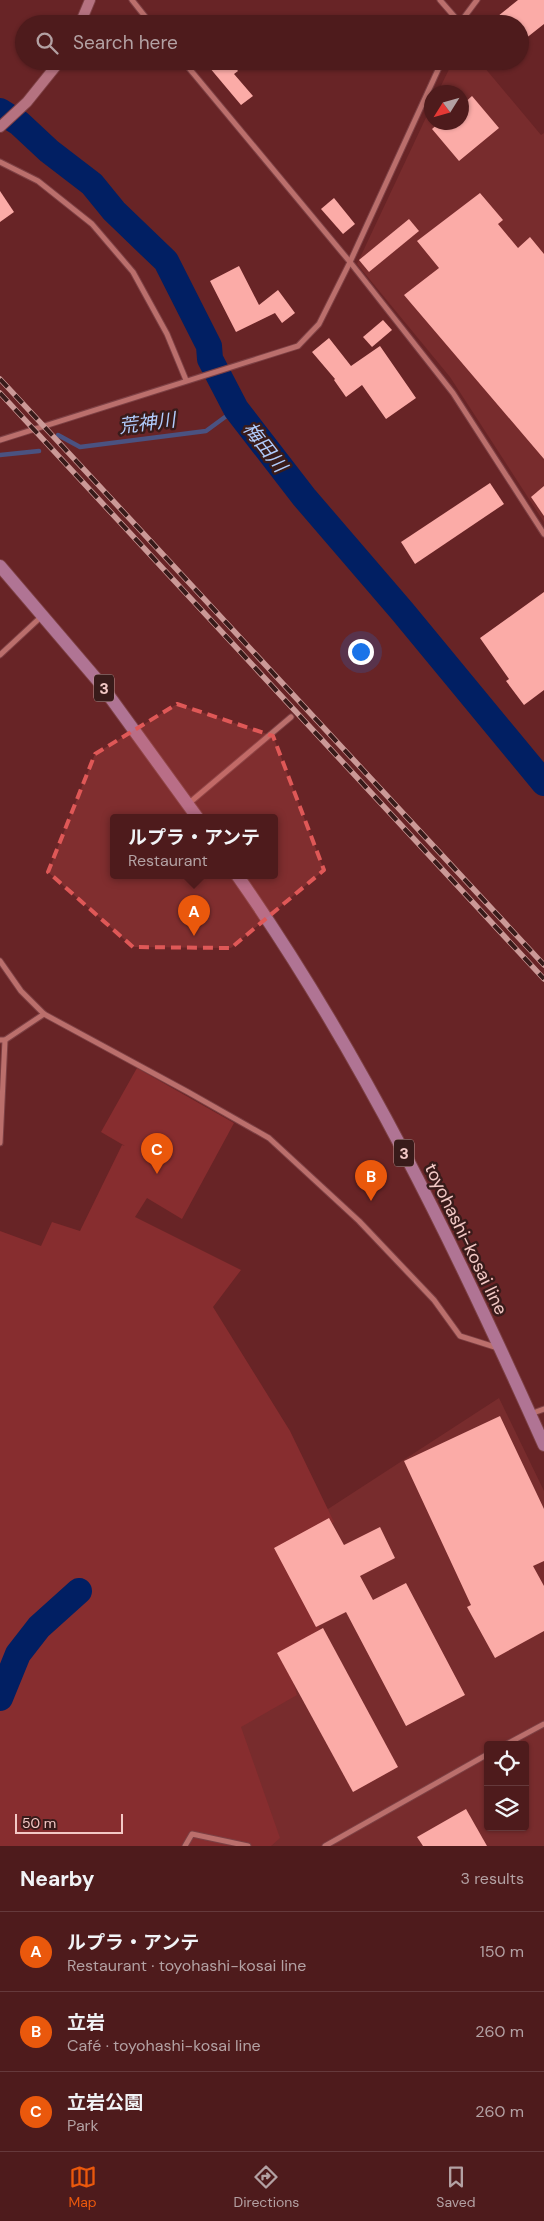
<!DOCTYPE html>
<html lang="en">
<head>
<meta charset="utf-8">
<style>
	body { margin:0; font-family:"DM Sans","Noto Sans JP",sans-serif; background:#552425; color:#f1f3f6 }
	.controls { position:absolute; right:15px; bottom:15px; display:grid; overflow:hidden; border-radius:5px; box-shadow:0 1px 4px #0004 }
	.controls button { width:45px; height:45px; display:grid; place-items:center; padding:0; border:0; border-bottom:1px solid #65393b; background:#4e1b1c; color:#f1f3f6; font:25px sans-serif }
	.compass { position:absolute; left:424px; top:85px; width:45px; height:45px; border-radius:50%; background:#4e1b1c; box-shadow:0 1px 4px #0004; rotate:233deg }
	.scale { position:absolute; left:15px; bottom:12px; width:108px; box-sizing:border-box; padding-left:5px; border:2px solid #f3c9c6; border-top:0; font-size:14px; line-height:18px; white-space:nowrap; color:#f3c9c6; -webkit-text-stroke:4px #391b1a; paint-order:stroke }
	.you { position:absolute; left:360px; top:651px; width:18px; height:18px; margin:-12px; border:4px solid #fff; border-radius:50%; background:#1a73e8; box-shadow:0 0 0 8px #1a73e833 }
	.badge { display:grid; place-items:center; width:32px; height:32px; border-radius:50%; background:#ea580c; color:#fff; font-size:16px; font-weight:700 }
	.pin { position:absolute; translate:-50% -41px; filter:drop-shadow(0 1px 2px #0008) }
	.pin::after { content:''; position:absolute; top:26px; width:18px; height:15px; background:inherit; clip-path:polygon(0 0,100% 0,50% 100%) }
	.popup { position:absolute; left:110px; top:814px; width:168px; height:65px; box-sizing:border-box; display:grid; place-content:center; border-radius:5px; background:#4e1b1c; filter:drop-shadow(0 1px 4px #0005); font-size:16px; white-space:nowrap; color:#b3a1a3 }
	.popup b { font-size:19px; color:#f1f3f6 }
	.popup::after { content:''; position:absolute; left:50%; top:100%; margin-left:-10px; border:10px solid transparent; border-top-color:#4e1b1c }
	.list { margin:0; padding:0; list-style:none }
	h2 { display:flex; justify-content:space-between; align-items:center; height:65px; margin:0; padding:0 20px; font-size:21px }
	h2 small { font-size:16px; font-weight:400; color:#b3a1a3 }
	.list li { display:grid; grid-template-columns:32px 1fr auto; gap:15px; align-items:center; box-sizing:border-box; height:80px; padding:0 20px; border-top:1px solid #65393b }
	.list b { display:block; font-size:19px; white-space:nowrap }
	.list p { margin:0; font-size:16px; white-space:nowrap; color:#b3a1a3 }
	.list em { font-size:16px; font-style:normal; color:#b3a1a3 }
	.icon { flex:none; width:28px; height:28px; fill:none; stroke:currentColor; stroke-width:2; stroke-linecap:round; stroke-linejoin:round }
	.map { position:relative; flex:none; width:544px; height:1846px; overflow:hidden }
	.search { position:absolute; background:#4e1b1c; box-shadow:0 1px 4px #0004; left:15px; right:15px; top:15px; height:55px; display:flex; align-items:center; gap:12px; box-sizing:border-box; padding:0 18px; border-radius:28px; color:#b3a1a3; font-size:19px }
	.sheet { height:305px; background:#4e1b1c }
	nav { display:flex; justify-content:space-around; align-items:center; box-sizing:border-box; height:70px; border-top:1px solid #65393b; background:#4e1b1c; font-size:14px; color:#b3a1a3 }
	nav a { display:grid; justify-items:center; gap:2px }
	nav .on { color:#ea580c }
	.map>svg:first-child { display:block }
	.built { fill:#782c2d; fill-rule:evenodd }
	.green { fill:#872d2f }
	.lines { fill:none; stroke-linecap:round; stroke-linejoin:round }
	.stream { stroke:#4a5281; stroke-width:4.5 }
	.river { stroke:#011f63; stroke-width:26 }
	.building { fill:#fbaba7 }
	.street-casing { stroke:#7d4044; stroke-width:7 }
	.secondary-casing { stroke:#7d4044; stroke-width:12 }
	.primary-casing { stroke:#7d4044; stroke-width:14 }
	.street { stroke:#bb6f6c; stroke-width:5 }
	.secondary { stroke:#b57280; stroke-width:10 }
	.primary { stroke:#b07494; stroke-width:12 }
	.rail-casing { stroke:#cb9997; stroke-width:5.5 }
	.rail { stroke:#391b1a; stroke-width:4; stroke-dasharray:11; stroke-linecap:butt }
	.marked { fill:#df5857; fill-opacity:0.2; stroke:#df5857; stroke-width:4; stroke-dasharray:10 6; stroke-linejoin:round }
	.labels { text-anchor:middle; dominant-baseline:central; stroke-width:5; stroke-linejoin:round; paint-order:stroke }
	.shield { fill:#391b1a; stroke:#bb9592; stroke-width:1 }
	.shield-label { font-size:16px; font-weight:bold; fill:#f3c9c6 }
	.street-label { font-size:18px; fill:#f3c9c6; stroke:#391b1a }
	.water-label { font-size:19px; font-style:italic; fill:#b1ccfc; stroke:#391b1a }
</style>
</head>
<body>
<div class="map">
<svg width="544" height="1846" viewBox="0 0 544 1846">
	<rect width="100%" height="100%" fill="#682426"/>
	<g class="built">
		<path d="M453 61H479L541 135 544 133V522L450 377 357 264 431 107 432 122H462V92H438Z"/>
		<path d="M499 1398 544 1491V1846H239L235 1715 268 1548ZM488 1745H525V1827H488Z"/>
	</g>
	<path class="green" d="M137 1068 234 1123 182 1219 147 1198 135 1217 241 1270 213 1307 290 1431 334 1522 284 1554 320 1629 284 1652 297 1695 241 1727 280 1838 271 1846H0V1231L41 1246 52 1222 80 1231 122 1145 125 1146 101 1132Z"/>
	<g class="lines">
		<g class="stream">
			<path d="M58 435 80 447 206 431 236 409"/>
			<path d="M0 455 39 451"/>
		</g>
		<g class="river">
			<path d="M0 111 19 123 49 151 92 184 114 211 166 261 209 346 210 359 236 409 304 497 402 611 544 783"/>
			<path d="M0 1698 18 1654 39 1627 79 1591"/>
		</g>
	</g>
	<g class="building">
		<path d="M518 0H544V24L520 43V24H488Z"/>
		<path d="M204 61H230L238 71 234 74 253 96 241 105Z"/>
		<path d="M472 96 499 128 459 161 432 129 440 122H462V105Z"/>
		<path d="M0 191 14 212 0 222Z"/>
		<path d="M480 193 503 220 498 224 518 248 530 237 544 254V459L404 295 439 268 417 241Z"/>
		<path d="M334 198 355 224 343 234 321 209Z"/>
		<path d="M409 219 419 231 369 272 359 260Z"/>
		<path d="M239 266 259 305 278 290 295 313 282 323 275 313 236 332 210 281Z"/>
		<path d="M383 320 392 330 372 347 363 337Z"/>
		<path d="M329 338 351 366 380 346 416 398 386 419 362 385 346 397 334 380 335 379 312 352Z"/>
		<path d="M490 483 504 504 415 564 401 542Z"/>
		<path d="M544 486V516L531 497Z"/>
		<path d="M544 592V690L524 705 506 681 509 679 480 638Z"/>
		<path d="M500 1416 544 1509V1561L533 1566 544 1586V1631L495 1658 467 1607 471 1605 404 1461Z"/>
		<path d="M329 1518 344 1545 380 1527 395 1558 360 1576 373 1600 406 1583 465 1695 406 1726 346 1612 316 1627 274 1548Z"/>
		<path d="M323 1628 398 1767 353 1792 277 1653Z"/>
		<path d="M466 1809 487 1846H423L417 1837Z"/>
	</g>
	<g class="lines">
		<defs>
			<g id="street">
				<path d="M132 0 151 24"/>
				<path d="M440 0 460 23"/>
				<path d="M459 24 477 0"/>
				<path d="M183 61 350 262 453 393 544 534"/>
				<path d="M0 162 38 181 92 224 133 272 167 334 186 380"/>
				<path d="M0 440 298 346 319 324 350 262 442 61"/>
				<path d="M0 655 42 616"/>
				<path d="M188 804 291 717"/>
				<path d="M0 961 21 991 44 1014 188 1092 269 1138 359 1221 434 1300 460 1336 498 1348"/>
				<path d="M0 1040H5L44 1014"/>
				<path d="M0 1143 5 1040"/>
				<path d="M530 1414 544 1409"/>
				<path d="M505 1745 544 1724"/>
				<path d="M185 1846 192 1834 248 1846"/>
				<path d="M325 1846 488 1754"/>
			</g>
			<g id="secondary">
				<path d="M80 24 90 0"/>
				<path d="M0 127 27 102 60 61"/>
			</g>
			<g id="primary">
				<path d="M0 566 99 682 197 817"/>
				<path d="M237 875C361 1052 456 1248 544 1445"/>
			</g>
		</defs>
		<use href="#street" class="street-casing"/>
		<use href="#secondary" class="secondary-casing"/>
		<use href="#primary" class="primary-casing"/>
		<use href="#street" class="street"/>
		<use href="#secondary" class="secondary"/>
		<use href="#primary" class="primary"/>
		<defs>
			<g id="rail">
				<path d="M0 379 544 965"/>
				<path d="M0 393 544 979"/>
			</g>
		</defs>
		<use href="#rail" class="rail-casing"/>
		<use href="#rail" class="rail"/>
	</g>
	<path class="marked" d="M177 704 273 736 324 870 231 948 133 947 48 872 95 754Z"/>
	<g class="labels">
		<g class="shield">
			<rect x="94" y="674.5" width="20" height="27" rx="4"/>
			<rect x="394" y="1139.5" width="20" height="27" rx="4"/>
		</g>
		<g class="shield-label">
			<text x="104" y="688">3</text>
			<text x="404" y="1153">3</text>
		</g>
		<g class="street-label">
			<text transform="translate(466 1239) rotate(64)">toyohashi-kosai line</text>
		</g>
		<g class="water-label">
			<text transform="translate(147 423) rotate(-7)">荒神川</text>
			<text transform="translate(265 447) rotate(52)">梅田川</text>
		</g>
	</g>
</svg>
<div class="controls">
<button><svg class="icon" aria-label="locate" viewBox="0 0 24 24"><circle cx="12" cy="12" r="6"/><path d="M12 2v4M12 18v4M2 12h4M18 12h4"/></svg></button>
<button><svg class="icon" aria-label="layers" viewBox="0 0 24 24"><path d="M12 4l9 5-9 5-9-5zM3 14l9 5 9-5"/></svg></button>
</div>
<svg class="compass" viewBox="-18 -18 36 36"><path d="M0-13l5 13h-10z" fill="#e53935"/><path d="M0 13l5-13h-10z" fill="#b3a1a3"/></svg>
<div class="scale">50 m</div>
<div class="you"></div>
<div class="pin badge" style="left:194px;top:936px">A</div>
<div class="popup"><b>ルプラ・アンテ</b>Restaurant</div>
<div class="pin badge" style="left:371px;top:1201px">B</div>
<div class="pin badge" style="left:157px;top:1174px">C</div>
<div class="search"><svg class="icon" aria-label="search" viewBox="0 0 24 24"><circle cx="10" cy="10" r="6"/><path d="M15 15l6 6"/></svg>Search here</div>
</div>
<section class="sheet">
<h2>Nearby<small>3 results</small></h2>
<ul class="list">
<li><span class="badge">A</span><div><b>ルプラ・アンテ</b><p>Restaurant · toyohashi-kosai line</p></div><em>150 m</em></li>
<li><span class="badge">B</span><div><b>立岩</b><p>Café · toyohashi-kosai line</p></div><em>260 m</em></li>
<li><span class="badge">C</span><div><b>立岩公園</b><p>Park</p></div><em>260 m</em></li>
</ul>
</section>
<nav>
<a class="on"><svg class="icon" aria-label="map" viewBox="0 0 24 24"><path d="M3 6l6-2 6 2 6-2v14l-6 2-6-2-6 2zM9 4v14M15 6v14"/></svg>Map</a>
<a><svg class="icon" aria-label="directions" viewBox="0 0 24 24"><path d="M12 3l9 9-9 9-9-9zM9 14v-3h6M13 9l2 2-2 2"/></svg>Directions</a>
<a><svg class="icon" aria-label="saved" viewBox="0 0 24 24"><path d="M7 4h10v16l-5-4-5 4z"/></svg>Saved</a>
</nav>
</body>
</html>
